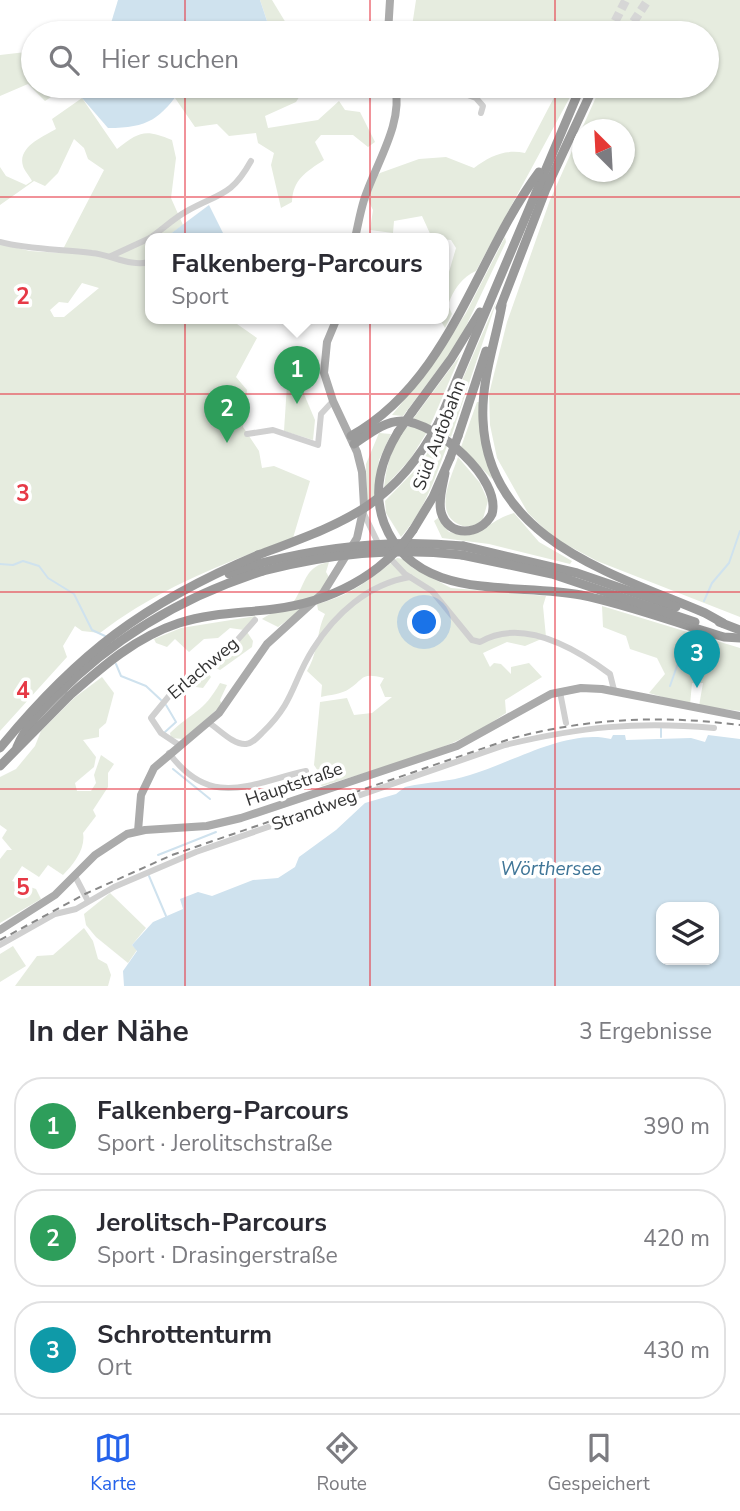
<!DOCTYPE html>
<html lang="de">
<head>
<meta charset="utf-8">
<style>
	body { margin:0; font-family:"Nunito Sans",sans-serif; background:#f2f2f3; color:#2b2b33 }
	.controls { position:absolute; right:21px; bottom:21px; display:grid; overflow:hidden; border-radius:14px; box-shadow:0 2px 5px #0004 }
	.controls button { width:63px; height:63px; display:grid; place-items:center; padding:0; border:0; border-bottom:2px solid #e1e1e2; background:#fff; color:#2b2b33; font:35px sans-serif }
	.compass { position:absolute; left:572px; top:119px; width:63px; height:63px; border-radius:50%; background:#fff; box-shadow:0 2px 5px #0004; rotate:336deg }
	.you { position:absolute; left:425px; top:623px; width:24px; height:24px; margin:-18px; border:5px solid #fff; border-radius:50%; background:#1a73e8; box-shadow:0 0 0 10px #1a73e833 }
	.badge { display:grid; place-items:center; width:46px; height:46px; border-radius:50%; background:#2563eb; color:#fff; font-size:23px; font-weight:700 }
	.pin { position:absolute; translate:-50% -58px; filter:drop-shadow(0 2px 4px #0008) }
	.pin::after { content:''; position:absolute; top:37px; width:24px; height:21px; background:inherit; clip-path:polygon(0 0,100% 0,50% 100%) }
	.popup { position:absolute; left:145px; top:233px; width:304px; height:91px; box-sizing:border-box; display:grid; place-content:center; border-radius:14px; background:#fff; filter:drop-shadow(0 2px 5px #0005); font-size:23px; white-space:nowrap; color:#7c7c81 }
	.popup b { font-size:26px; color:#2b2b33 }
	.popup::after { content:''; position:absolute; left:50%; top:100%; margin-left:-14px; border:14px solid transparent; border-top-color:#fff }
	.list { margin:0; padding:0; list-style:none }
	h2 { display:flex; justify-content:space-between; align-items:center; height:91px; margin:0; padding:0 28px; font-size:30px }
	h2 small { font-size:23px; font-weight:400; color:#7c7c81 }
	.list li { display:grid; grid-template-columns:46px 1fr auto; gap:21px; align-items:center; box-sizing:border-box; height:98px; margin:0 14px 14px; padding:0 14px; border:2px solid #e1e1e2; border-radius:28px }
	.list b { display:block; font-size:26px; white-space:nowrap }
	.list p { margin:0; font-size:23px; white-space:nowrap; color:#7c7c81 }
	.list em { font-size:23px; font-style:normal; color:#7c7c81 }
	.icon { flex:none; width:38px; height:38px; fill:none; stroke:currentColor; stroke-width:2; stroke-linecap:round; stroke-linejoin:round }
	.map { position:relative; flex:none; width:740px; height:986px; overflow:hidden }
	.search { position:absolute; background:#fff; box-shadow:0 2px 5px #0004; left:21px; right:21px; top:21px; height:77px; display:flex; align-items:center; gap:18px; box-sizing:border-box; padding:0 24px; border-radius:38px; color:#7c7c81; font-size:26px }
	.sheet { height:427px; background:#fff }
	nav { display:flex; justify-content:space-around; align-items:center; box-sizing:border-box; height:98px; border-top:2px solid #e1e1e2; background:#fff; font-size:19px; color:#7c7c81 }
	nav a { display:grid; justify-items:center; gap:4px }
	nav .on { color:#2563eb }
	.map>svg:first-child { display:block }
	.green { fill:#e6ecdf; fill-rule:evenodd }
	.water { fill:#cfe2ee; fill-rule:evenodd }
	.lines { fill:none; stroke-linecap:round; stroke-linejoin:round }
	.stream { stroke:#cfe2ee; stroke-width:2 }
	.highway-tunnel { stroke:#d6d6d6; stroke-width:9; stroke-dasharray:9 4.5; stroke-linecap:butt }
	.minor { stroke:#d0d0d0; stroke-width:6 }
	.major { stroke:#ababab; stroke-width:8 }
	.highway { stroke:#9a9a9a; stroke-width:9 }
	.rail { stroke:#888; stroke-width:2; stroke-dasharray:7 5; stroke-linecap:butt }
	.highway-bridge { stroke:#9a9a9a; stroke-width:9 }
	.grid { fill:none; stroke:#e63946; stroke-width:2; stroke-opacity:0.55 }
	.labels { text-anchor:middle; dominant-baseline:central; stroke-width:7; stroke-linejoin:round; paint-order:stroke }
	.street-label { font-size:18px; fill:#333; stroke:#fff }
	.water-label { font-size:19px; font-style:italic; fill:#3f7597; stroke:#fff }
	.grid-label { font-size:23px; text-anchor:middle; font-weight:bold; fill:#e63946; stroke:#fff; stroke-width:7; stroke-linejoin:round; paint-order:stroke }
</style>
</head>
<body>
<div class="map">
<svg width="740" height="986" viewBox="0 0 740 986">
	<rect width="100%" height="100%" fill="#fff"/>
	<g class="green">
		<path d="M260 0H272L292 33H271Z"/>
		<path d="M416 0H740V617L597 561 554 538 528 513 497 458 490 425 489 394 507 322 550 200 601 86H707V33H411ZM582 130H624V172H582Z"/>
		<path d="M33 47V86H75L72 96 57 93 45 101 28 84 0 96V55L26 52Z"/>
		<path d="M183 86H306L296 102 265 116 268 128 318 120 339 101 345 110 360 112 375 142 368 147 353 135H321L315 142 324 160C306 172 293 179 292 202L281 208 271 165 274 153 258 143 256 133 229 136 217 124 195 127 175 98Z"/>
		<path d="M560 86H576L476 271C462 277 453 290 448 305L452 314 445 328 441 321 444 318V289L456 248 451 240 432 238 422 216 394 221 393 233 370 230 373 210 367 198 374 179 380 173 419 159 446 157 474 168C490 156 505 149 525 153Z"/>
		<path d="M82 98 117 149C140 131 145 129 172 140L176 158 171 198 183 225 165 238H150V318H241L237 324 257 338 236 377 247 390 243 427 259 451 262 468 274 466 310 481 293 538C225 562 157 589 100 633L82 631 75 626 63 646 67 657 0 731V244L30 251 61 253 104 170 88 159 84 148 74 139 58 173 45 186 34 181 0 205V167L6 176 26 185 32 181C30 177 24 170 23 166 17 147 44 136 56 129L52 119ZM82 283 99 288 64 317H54L50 310 59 302 68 303Z"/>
		<path d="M505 237 506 242 459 341 403 416 392 415 426 373 466 313Z"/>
		<path d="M497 300 451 437 440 431Z"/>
		<path d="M461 354 430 426 413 419Z"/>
		<path d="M287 385 301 387 315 420 313 440 284 431Z"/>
		<path d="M477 402H479L480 431 492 479 461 447Z"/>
		<path d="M407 427H417L427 432 411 458 384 488C386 467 392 443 407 427Z"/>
		<path d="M379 433 391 434 379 460 375 495 367 501 366 464Z"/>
		<path d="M436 439 447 446C435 479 424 511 401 537L386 513 385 501 420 465Z"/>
		<path d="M458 457 480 483 488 501 483 519C476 526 467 529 458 524 433 511 452 476 458 457Z"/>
		<path d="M514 513 539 542 572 561 570 564 489 544 442 538 434 521 438 518 449 532C487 539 483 522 514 513Z"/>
		<path d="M397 558 404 559 413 568 451 588 546 596 543 606 546 637 525 646 507 642 483 653 490 667 494 663 501 664 511 674V667L529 663 542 677 505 700 506 713C451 752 385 766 322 786L316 782 318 771 314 765 320 702 347 698 354 715 372 713 392 697H385L380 685 384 678C361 672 365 678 349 689 342 694 329 695 321 697L322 685 307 671C319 651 316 633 325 614L318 610 317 604C350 596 371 579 397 558Z"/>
		<path d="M329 562 326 572 330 579 304 608 278 627 262 619C271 612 291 607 296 598 306 581 306 566 329 562Z"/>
		<path d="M602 606 740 648V711L699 706 703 683H692L690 705 649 693 665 674 657 658 630 649 626 636 603 627Z"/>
		<path d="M256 616 244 630 230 628 218 638 204 639 189 652 175 639 167 647 156 643 154 639 181 628Z"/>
		<path d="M247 632 253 641 252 647 220 670 212 666 206 671 211 677 203 688 196 687 191 680Z"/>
		<path d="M102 677 114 693 106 723 99 729V737L83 740 96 757 94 767 75 783 77 791H91L96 783 94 775 101 755 114 764 108 773V787L93 810 96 816 83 833C86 848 74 864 63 875L48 865 39 877 22 866 12 881 36 889 41 899 0 923V859L7 850H12L2 838 7 830 0 825V777L16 769 35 746 41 731 74 698Z"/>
		<path d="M220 683 227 685 220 700 222 705 183 739 171 738 170 733C193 711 203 713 220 683Z"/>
		<path d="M110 893 146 928 132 945 137 950 128 963 96 937 86 925 84 914Z"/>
		<path d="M84 928 93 941 98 959 107 964 111 975 108 986H15L37 956 53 955Z"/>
		<path d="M13 946 26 966 0 982V954Z"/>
	</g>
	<g class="water">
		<path d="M118 0H260L271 33H108Z"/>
		<path d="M89 86H183C161 119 148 128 108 128L82 98Z"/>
		<path d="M209 205 223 233 208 238H165Z"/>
		<path d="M613 735H625L626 740 691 738 705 742 708 735 740 739V986H124L123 971 137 951 132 945 153 922 183 909 180 899 198 892 212 896 253 880 278 878 295 867 299 857 336 830 365 803 396 794 405 787C427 782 449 782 470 775 511 763 568 728 611 739ZM714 907V960H661V907Z"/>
	</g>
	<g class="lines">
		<g class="stream">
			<path d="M0 564 13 565 23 561 39 566 48 578 74 594 92 630 105 636"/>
			<path d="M704 601 712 583 729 563 740 531"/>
			<path d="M116 664 121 676 146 686 161 700"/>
			<path d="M670 686 684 646"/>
			<path d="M165 732 176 722 166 705"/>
			<path d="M661 737V727"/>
			<path d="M173 769 210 799"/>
			<path d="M158 855 216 832"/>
			<path d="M149 876 166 916"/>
		</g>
		<g class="highway-tunnel">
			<path d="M609 33 626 0"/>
			<path d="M626 33 648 0"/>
		</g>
		<g class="minor">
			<path d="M461 86 465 94 476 98 483 106 481 113"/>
			<path d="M150 238C163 229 174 218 187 211 219 193 231 197 251 161"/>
			<path d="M0 242C30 250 61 249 92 253 112 255 130 267 150 262"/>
			<path d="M111 256 150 238"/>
			<path d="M247 434 273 430 318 445 321 414 333 401"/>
			<path d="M363 512 379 545"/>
			<path d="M388 556 405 574 432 591 472 640 480 642C522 617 575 648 610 674L614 690"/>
			<path d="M560 692 566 723"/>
			<path d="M209 723C219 729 233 745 246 744 253 743 258 737 263 732 295 701 292 682 313 649 335 614 368 584 410 577"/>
			<path d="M179 745 161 733 151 718 169 696 233 645 255 620"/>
			<path d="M169 753C211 810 251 783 306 771"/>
			<path d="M75 876 88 901"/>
			<path d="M0 945 55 914 76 909 114 887 196 852 505 745C580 727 637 721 714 728"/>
		</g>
		<g class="major">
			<path d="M388 33 390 0"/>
			<path d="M355 238C358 225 360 213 364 200 375 165 404 123 395 86"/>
			<path d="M138 831 141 795 154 768 219 713 267 644 323 593 357 538 364 506 362 472 357 452 333 401 324 373 327 342 337 318"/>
			<path d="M0 930 55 895 95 855 127 834 145 830 207 826 241 818 457 746 551 694 581 688 602 689 740 716"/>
		</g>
		<g class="highway">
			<path d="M502 305C495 343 481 381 483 420 488 540 614 574 705 613L723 623"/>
			<path d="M500 308 546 189 594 86"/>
			<path d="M412 412 451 359 480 312"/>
			<path d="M439 422 581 86"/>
			<path d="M398 432C381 460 372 490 384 523 415 603 512 582 581 595 630 605 676 623 724 637L740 638"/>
			<path d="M351 436C451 380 475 258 539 172"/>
			<path d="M458 436 486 351"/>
			<path d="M354 444C369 434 384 421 402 421 436 422 502 479 492 514 481 536 448 538 441 512 438 499 443 485 445 473"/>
			<path d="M413 530 433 497 450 458"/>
			<path d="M463 546 577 573 676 607"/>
			<path d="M462 555 552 574 695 622"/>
			<path d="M229 574 261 563"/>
			<path d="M719 622 740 630"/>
			<path d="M17 747C25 727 40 712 55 697 114 637 184 596 263 571"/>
			<path d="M0 748C78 653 144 603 258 555"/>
			<path d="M0 766 69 696"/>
		</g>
		<path class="rail" d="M0 940 85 894 172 855 513 738C589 718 662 715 740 725"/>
		<g class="highway-bridge">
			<path d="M398 432 412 412"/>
			<path d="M450 458 458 436"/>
			<path d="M258 555C343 523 394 507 439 422"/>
			<path d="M261 563C328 546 393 539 463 546"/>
			<path d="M263 571C330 554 393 547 462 555"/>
			<path d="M69 696C103 666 136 637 179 623 210 613 242 613 274 609 329 602 381 577 413 530"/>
		</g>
	</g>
	<path class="grid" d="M185 0V33M370 0V33M555 0V33M185 86V986M370 86V986M555 86V986M0 197H740M0 394H740M0 592H740M0 789H740"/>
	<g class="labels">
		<g class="street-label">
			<text transform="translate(439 435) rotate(-69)">Süd Autobahn</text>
			<text transform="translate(203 668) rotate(-40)">Erlachweg</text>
			<text transform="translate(294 784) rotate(-19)">Hauptstraße</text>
			<text transform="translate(314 810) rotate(-20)">Strandweg</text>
		</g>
		<g class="water-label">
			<text x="551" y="869">Wörthersee</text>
		</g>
	</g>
	<g class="grid-label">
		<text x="23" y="304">2</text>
		<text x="23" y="501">3</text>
		<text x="23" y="698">4</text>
		<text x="23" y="895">5</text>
	</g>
</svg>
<div class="controls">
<button><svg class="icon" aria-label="layers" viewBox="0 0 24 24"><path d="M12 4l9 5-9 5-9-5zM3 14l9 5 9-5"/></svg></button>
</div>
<svg class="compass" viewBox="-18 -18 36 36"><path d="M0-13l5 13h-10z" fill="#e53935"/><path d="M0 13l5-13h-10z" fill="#7c7c81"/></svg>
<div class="you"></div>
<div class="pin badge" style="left:297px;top:404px;background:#2e9e5b">1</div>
<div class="popup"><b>Falkenberg-Parcours</b>Sport</div>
<div class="pin badge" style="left:227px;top:443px;background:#2e9e5b">2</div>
<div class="pin badge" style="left:697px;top:688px;background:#0f9aa8">3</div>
<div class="search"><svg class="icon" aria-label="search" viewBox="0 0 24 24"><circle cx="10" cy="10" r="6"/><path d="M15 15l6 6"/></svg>Hier suchen</div>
</div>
<section class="sheet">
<h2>In der Nähe<small>3 Ergebnisse</small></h2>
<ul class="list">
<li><span class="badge" style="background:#2e9e5b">1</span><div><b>Falkenberg-Parcours</b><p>Sport · Jerolitschstraße</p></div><em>390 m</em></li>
<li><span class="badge" style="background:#2e9e5b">2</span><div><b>Jerolitsch-Parcours</b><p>Sport · Drasingerstraße</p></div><em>420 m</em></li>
<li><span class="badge" style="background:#0f9aa8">3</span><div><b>Schrottenturm</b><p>Ort</p></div><em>430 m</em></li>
</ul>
</section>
<nav>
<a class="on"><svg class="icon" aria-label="map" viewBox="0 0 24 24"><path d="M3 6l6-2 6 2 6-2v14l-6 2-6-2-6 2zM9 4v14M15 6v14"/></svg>Karte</a>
<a><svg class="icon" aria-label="directions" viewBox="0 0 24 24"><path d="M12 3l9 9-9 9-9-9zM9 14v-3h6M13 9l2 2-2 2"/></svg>Route</a>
<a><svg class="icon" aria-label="saved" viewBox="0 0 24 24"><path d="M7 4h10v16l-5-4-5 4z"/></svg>Gespeichert</a>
</nav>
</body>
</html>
